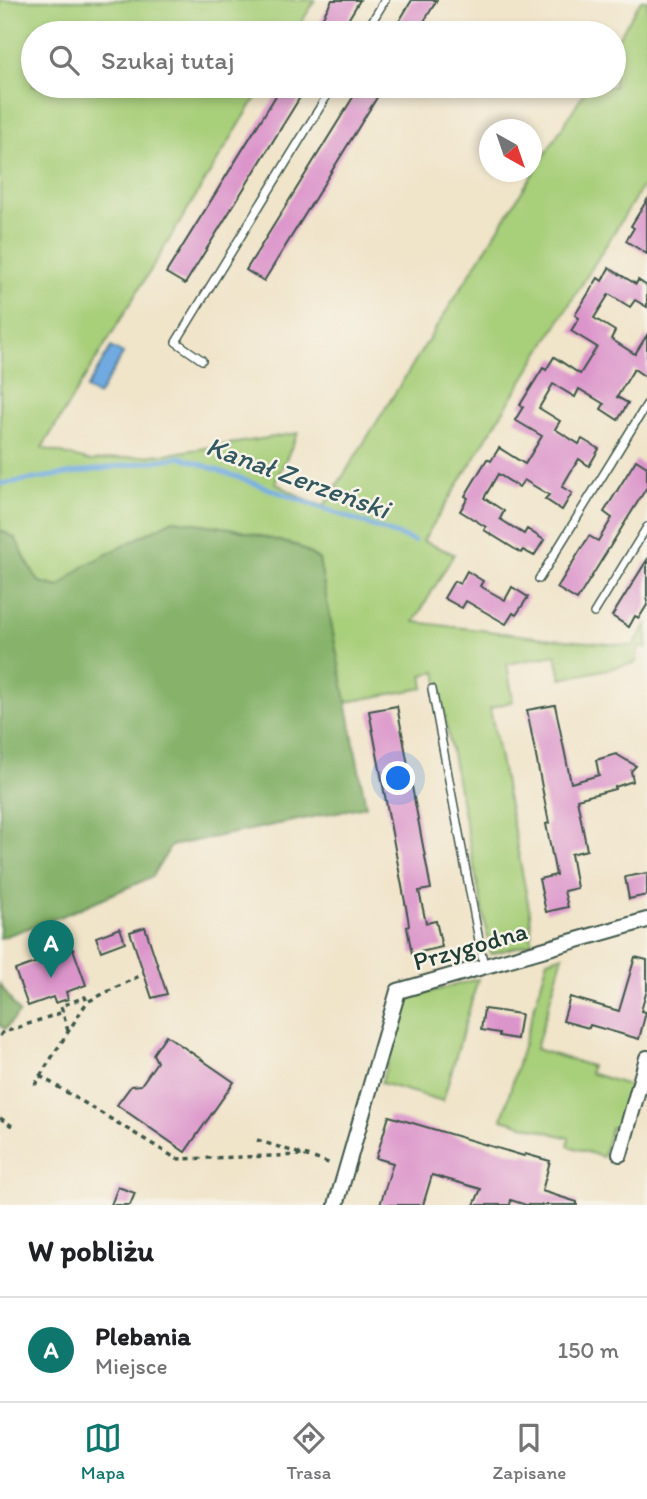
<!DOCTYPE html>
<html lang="pl">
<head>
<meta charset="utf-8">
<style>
	body { margin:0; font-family:Itim,sans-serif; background:#f6f6f6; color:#202124 }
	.compass { position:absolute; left:479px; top:119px; width:63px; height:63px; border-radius:50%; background:#fff; box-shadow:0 4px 10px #0003; rotate:140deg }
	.you { position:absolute; left:399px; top:779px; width:24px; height:24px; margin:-18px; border:5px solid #fff; border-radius:50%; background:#1a73e8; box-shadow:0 0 0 10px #1a73e833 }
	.badge { display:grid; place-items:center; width:46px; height:46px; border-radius:50%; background:#0f766e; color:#fff; font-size:23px; font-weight:700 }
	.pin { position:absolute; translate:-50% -58px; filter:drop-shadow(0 2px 4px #0008) }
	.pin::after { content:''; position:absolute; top:37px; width:24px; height:21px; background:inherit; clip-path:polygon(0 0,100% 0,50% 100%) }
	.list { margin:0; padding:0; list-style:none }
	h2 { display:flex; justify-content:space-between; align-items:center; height:91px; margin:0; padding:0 28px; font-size:30px }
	h2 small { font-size:23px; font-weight:400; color:#757577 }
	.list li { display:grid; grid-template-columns:46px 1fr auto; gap:21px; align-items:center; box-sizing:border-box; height:105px; padding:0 28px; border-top:2px solid #e0e0e0 }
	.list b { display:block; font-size:26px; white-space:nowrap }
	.list p { margin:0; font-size:23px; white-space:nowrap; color:#757577 }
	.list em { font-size:23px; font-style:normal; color:#757577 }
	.icon { flex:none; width:38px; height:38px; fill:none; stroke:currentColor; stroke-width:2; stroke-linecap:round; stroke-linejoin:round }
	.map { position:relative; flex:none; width:647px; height:1205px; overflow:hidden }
	.search { position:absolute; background:#fff; box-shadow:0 4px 10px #0003; left:21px; right:21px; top:21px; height:77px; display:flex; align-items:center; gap:18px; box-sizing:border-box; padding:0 24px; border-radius:38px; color:#757577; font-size:26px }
	.sheet { height:196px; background:#fff }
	nav { display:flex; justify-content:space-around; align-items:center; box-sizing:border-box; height:98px; border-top:2px solid #e0e0e0; background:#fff; font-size:19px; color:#757577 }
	nav a { display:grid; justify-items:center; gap:4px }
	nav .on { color:#0f766e }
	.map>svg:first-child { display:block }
	.green { fill:#a8cf7a; stroke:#648657; stroke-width:2 }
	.forest { fill:#86b26a; stroke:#52784f; stroke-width:2 }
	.water { fill:#70aae0; stroke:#48748a; stroke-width:2 }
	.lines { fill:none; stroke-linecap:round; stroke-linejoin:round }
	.stream { stroke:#70aae0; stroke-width:5 }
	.building { fill:#dc95cb }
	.lane-casing { stroke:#3e564a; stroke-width:10 }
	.street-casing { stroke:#3e564a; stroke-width:18 }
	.path { stroke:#3e564a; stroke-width:3.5; stroke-dasharray:5 5; stroke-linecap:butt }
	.lane { stroke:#fff; stroke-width:7 }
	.street { stroke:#fff; stroke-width:14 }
	.labels { text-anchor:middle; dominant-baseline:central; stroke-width:5; stroke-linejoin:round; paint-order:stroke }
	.street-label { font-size:26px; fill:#1f3d34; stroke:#f7f3e8 }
	.water-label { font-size:28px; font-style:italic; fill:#33585f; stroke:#f7f3e8 }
</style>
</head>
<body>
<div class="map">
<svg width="647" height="1205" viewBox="0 0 647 1205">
	<rect width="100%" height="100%" fill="#f7f3e8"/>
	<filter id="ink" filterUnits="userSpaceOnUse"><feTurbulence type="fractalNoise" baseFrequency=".0143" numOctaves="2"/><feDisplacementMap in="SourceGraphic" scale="14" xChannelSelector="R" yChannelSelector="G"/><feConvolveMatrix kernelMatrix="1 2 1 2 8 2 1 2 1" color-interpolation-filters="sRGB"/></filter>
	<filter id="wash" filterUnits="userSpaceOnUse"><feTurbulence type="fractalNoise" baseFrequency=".00686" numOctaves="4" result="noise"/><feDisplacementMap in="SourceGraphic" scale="28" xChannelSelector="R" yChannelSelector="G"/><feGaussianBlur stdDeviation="1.57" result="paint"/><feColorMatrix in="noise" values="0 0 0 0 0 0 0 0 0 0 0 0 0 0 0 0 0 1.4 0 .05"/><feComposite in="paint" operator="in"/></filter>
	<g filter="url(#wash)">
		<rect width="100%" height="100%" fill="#f0e4c9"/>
		<g class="green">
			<path d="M0 0H315L295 33H33V86H263L42 448 91 461 174 453 298 433 275 483 308 501 324 506 588 86H614V45L641 0H647V179L423 541 454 554 414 622 553 639 633 646 647 624V648L639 647 636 663 561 679 556 655 507 664 513 701 490 708 530 913 532 943 491 954 436 672 422 675 424 688 346 702 319 559 298 546 230 528 173 520 84 566 59 587 39 582 27 562 15 538 0 530Z"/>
			<path d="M563 955 536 1049 591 1066 590 1073 631 1086 618 1125 611 1128 603 1157 568 1146 569 1138 502 1119 548 960Z"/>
			<path d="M478 979 443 1101 381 1083 407 1003 412 997Z"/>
		</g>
		<g class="forest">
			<path d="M173 520 230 528 298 546 319 560 366 806 171 846 152 877 62 916 0 938V530L15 538 27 562 39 582 59 587 84 566Z"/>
			<path d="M0 984 19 1013 5 1029 0 1025Z"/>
		</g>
		<path class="water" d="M111 347 123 354 98 396 86 389Z"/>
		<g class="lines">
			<path class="stream" d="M0 484 181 457 414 541"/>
		</g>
		<g id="blocks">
			<g class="building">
				<path d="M332 0H360L340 33H314Z"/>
				<path d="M412 0H437L417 33H392Z"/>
				<path d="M282 86H307L185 284 166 273Z"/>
				<path d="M360 86H384L264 281 246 270Z"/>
				<path d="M647 200V254L626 241 634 228 631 226Z"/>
				<path d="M609 268 636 284 638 280 647 286V307L635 300 630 307 609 294 594 318 615 331 611 339 635 354 647 335V378L634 369 617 397 628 403 618 420 601 409 604 404 579 389 575 397 553 384 539 408 560 421 555 429 579 444 582 439 599 449 589 466 579 459 570 473 562 487 572 493 562 510 545 499 549 495 524 480 519 487 498 474 484 498 504 511 500 519 524 534 527 529 544 540 534 556 523 550 521 553 484 530 486 527 460 511 468 498 465 496 487 459 491 461 499 448 525 464 542 436 515 420 523 407 520 405 543 368 546 370 554 357 580 374 595 350 597 347 571 331 579 318 575 315 598 278 602 281Z"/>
				<path d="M636 460 647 467V487L577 600 557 588 589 536 598 541 612 518 604 512Z"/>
				<path d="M647 560V605L639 618 635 616 629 627 612 616Z"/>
				<path d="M467 571 483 581 480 586 505 600 512 587 528 597 516 615 513 613 506 624 466 601 462 608 444 598 454 581 460 584Z"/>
				<path d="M555 705 571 783 599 775 596 760 616 754 636 766 631 771 633 781 615 787V789L577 799 587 850 571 854 577 888 564 891 568 907 546 912 539 879 556 875 546 824 549 823 527 710Z"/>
				<path d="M397 706 431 889 419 891 426 923 436 921 442 947 412 954 407 927 409 926 408 918 369 711Z"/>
				<path d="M647 873V895L629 899 625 877Z"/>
				<path d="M145 927 167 994 152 998 130 932Z"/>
				<path d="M120 928 125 942 101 951 96 937Z"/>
				<path d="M73 949 86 985 66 992 68 999 55 1003 53 997 28 1006 15 970Z"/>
				<path d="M635 957 647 960V990L641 1011 646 1012 639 1039 590 1025 589 1028 563 1021 570 997 619 1011Z"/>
				<path d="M484 1009 521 1014 517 1039 499 1036V1033L481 1030Z"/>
				<path d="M166 1035 234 1082 185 1152 117 1105 131 1086 141 1085 157 1062 153 1054Z"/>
				<path d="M389 1116 524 1156 525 1154 550 1161 542 1191 577 1202V1205H526L511 1200 510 1205H474L481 1189 432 1175 423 1205H380L393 1163 376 1158Z"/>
				<path d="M118 1187 135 1193 130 1205H111Z"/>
			</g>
		</g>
	</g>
	<g filter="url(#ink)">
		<use href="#blocks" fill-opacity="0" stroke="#3e564a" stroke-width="2"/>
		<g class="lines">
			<defs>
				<g id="lane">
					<path d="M365 33 385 0"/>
					<path d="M202 360 176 342 333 86"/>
					<path d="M539 579 647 404"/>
					<path d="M594 613 647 527"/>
					<path d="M432 689 484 967"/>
				</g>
				<g id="street">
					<path d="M620 1154 647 1058"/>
					<path d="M336 1205 398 991 647 920"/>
				</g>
			</defs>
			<use href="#lane" class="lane-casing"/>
			<use href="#street" class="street-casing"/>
			<g class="path">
				<path d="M68 1031 61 1006 85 997 87 1002"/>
				<path d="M0 1036 2 1033 63 1012"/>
				<path d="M40 1076 87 1002 143 974"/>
				<path d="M35 1085 40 1076 177 1159 305 1155"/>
				<path d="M0 1118 12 1126"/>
				<path d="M257 1140 332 1164"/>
			</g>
			<use href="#lane" class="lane"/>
			<use href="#street" class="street"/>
		</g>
	</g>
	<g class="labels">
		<g class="street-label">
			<text transform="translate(470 946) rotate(-16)">Przygodna</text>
		</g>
		<g class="water-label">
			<text transform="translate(298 477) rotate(20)">Kanał Zerzeński</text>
		</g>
	</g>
</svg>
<svg class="compass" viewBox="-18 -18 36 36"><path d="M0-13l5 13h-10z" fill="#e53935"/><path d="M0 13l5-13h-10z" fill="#757577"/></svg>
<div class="you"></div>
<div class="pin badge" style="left:51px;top:978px">A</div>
<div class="search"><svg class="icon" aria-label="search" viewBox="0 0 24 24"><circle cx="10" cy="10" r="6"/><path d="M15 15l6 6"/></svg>Szukaj tutaj</div>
</div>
<section class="sheet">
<h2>W pobliżu<small></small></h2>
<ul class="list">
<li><span class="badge">A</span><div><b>Plebania</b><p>Miejsce</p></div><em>150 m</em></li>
</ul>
</section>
<nav>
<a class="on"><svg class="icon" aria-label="map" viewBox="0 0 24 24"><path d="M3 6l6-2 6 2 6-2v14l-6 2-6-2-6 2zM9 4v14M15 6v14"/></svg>Mapa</a>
<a><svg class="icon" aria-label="directions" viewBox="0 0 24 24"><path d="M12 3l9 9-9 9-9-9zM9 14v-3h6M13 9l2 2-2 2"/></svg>Trasa</a>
<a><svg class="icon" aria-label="saved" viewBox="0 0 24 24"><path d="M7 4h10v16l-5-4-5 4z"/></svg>Zapisane</a>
</nav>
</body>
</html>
